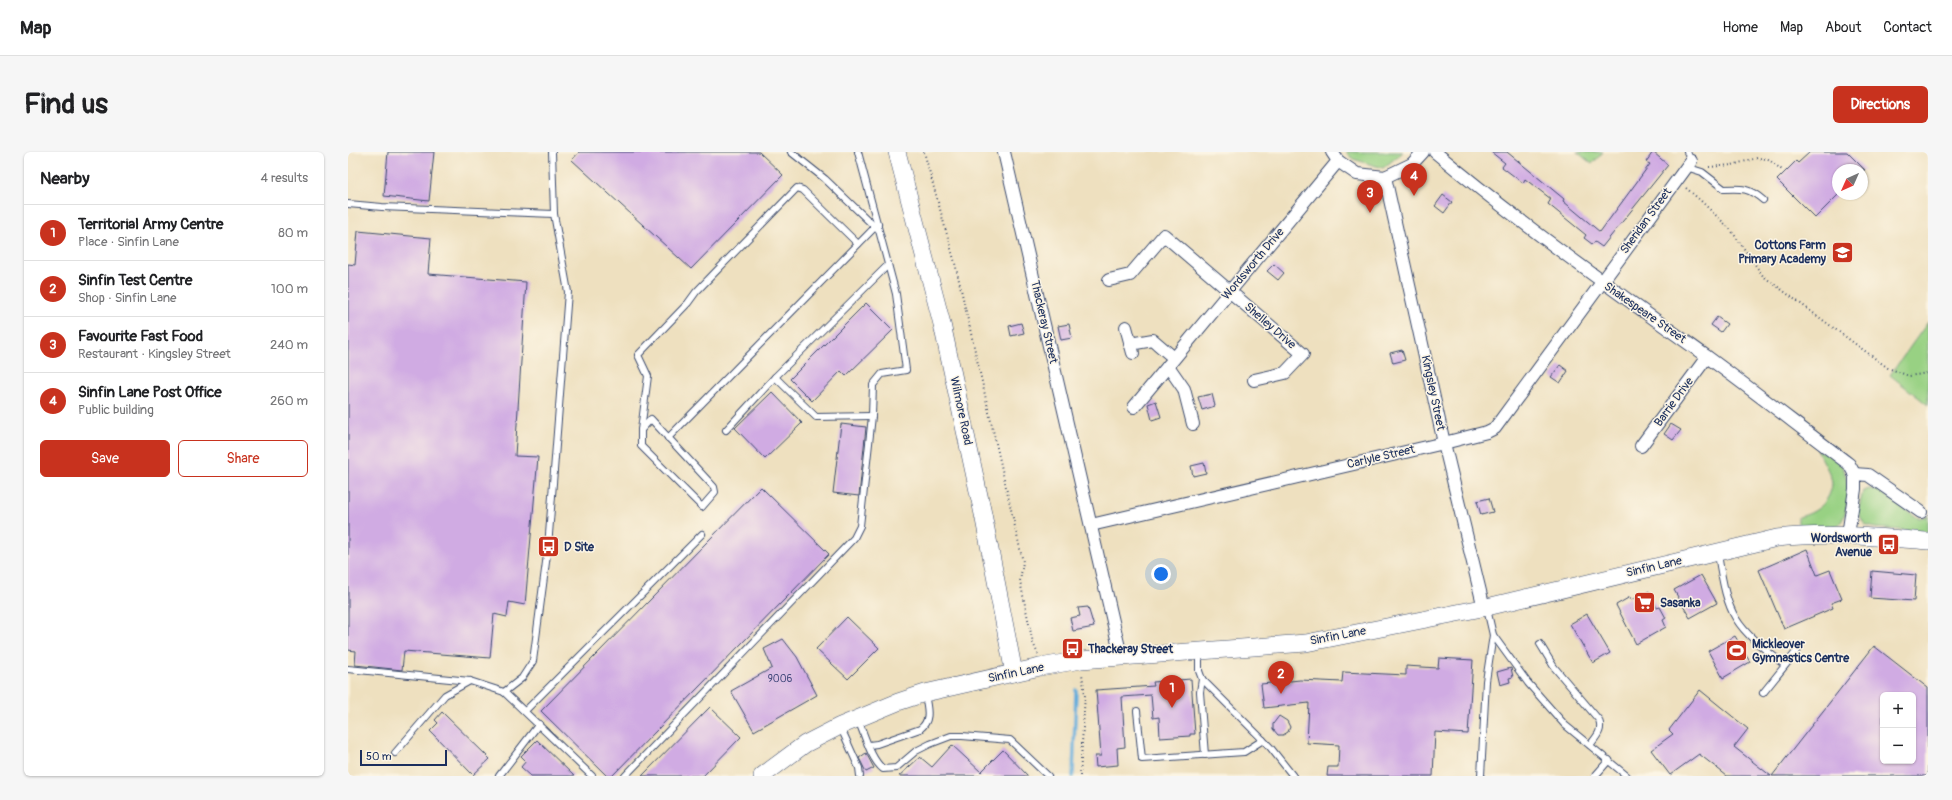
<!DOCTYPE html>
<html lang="en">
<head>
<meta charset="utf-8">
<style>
	body { margin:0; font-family:Pangolin,sans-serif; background:#f6f6f6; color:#202124 }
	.controls { position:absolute; right:12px; bottom:12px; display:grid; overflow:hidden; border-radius:6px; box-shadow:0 1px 3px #0004 }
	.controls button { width:36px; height:36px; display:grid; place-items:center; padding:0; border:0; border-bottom:1px solid #e0e0e0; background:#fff; color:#202124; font:20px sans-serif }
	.compass { position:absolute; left:1484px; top:12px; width:36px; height:36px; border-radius:50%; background:#fff; box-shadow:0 1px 3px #0004; rotate:225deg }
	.scale { position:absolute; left:12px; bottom:10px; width:87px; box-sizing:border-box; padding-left:4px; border:2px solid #1b2f5e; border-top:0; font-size:11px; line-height:14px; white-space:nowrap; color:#1b2f5e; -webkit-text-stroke:3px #fcf5e5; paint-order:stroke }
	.you { position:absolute; left:813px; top:422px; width:14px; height:14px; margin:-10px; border:3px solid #fff; border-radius:50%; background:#1a73e8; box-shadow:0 0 0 6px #1a73e833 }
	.badge { display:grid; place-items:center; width:26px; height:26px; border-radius:50%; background:#c8321e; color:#fff; font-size:13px; font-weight:700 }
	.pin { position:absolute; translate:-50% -33px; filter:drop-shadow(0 1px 2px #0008) }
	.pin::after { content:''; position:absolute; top:21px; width:14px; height:12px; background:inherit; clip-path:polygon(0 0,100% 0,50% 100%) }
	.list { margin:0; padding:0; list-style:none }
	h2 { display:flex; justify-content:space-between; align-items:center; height:52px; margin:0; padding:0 16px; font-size:17px }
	h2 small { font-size:13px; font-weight:400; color:#757577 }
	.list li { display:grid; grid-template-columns:26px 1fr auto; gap:12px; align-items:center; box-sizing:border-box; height:56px; padding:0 16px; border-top:1px solid #e0e0e0 }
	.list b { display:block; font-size:15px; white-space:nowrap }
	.list p { margin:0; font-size:13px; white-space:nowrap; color:#757577 }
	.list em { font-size:13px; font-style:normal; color:#757577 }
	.actions { display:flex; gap:8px; padding:12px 16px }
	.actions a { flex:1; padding:9px 0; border:1px solid #c8321e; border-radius:6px; text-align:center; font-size:14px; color:#c8321e }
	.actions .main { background:#c8321e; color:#fff }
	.map { position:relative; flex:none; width:1580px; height:624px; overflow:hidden; border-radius:6px }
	header { display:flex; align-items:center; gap:24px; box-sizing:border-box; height:56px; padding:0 20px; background:#fff; border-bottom:1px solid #e0e0e0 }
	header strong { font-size:19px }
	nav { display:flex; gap:22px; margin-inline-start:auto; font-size:14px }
	.intro { display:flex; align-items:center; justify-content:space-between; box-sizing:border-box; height:96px; padding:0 24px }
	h1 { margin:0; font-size:28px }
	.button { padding:10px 18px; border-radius:6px; background:#c8321e; color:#fff; font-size:14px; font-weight:700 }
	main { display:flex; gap:24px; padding:0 24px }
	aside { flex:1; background:#fff; border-radius:6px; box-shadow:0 1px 3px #0004 }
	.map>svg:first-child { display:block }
	.green { fill:#98d183; stroke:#5a8070 }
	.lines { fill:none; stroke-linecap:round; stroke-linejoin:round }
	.stream { stroke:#65addc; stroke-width:3.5 }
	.building { fill:#d0abe3; fill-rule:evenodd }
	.lane-casing { stroke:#3b4a6d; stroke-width:8 }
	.street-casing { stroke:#3b4a6d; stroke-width:14 }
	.secondary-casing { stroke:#3b4a6d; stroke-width:18 }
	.path { stroke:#3b4a6d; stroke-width:2; stroke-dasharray:1 3; stroke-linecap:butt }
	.lane { stroke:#fff; stroke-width:6 }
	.street { stroke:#fff; stroke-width:12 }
	.secondary { stroke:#fff; stroke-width:17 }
	.labels { text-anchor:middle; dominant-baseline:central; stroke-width:3; stroke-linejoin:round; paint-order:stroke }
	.number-label { font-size:10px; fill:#484e7f }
	.street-label { font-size:12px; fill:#1b2f5e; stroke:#fcf5e5 }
	.poi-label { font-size:12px; font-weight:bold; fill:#1b2f5e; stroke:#fcf5e5; text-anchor:start }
</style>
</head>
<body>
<header>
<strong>Map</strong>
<nav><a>Home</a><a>Map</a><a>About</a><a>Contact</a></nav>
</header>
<div class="intro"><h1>Find us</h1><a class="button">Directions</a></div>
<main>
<aside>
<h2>Nearby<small>4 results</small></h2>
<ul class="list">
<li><span class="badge">1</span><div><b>Territorial Army Centre</b><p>Place · Sinfin Lane</p></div><em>80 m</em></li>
<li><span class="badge">2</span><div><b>Sinfin Test Centre</b><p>Shop · Sinfin Lane</p></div><em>100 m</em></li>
<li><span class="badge">3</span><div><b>Favourite Fast Food</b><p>Restaurant · Kingsley Street</p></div><em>240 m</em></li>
<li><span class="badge">4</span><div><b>Sinfin Lane Post Office</b><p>Public building</p></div><em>260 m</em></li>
</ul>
<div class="actions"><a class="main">Save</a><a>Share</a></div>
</aside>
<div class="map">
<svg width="1580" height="624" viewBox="0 0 1580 624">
	<rect width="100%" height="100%" fill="#fcf5e5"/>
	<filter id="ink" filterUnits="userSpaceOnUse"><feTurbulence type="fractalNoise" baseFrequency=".025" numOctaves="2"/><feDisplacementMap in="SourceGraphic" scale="8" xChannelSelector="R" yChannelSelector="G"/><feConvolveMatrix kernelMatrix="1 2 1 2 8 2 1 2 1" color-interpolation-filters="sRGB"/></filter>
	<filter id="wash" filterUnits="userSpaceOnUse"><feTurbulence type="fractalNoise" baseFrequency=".012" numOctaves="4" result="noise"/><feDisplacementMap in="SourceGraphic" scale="16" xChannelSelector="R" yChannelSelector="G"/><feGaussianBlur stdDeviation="0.9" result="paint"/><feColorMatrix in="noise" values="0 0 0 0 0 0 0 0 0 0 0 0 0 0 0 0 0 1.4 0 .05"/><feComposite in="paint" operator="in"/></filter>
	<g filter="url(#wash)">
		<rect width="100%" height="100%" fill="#eee0bf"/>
		<g class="green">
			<path d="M998 0H1055L1035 16 1005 7Z"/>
			<path d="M1229 0H1255L1244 12Z"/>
			<path d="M1580 170V253L1542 223Z"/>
			<path d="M1469 297C1476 301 1490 307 1494 314 1502 327 1503 368 1487 375 1479 378 1459 376 1450 376V365C1467 362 1483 350 1484 331 1484 323 1472 304 1469 297Z"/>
			<path d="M1522 337 1531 339 1570 366 1580 364V380L1527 376 1517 373 1510 360 1515 339Z"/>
		</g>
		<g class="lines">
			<path class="stream" d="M725 624 728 538"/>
		</g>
		<g id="blocks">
			<g class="building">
				<path d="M40 0H86L81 49 36 44Z"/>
				<path d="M231 0H411L435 23 343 117 224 8Z"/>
				<path d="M1143 0H1159L1216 47 1215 49 1252 80 1302 12 1298 10 1305 0 1320 13 1254 95 1247 90 1244 92 1236 86 1238 83 1200 52 1203 47 1177 27 1175 31 1154 15 1157 11Z"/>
				<path d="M1462 0H1499L1517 18H1490V43L1467 66 1429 28 1448 9 1450 11Z"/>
				<path d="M1095 43 1104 50 1096 61 1087 54Z"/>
				<path d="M10 79 83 86 80 122 178 130 167 304 190 305 177 453 161 450 159 465 146 462 142 506 56 499 54 518 7 513 8 499 0 498V112L7 113Z"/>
				<path d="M926 112 936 121 930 128 919 119Z"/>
				<path d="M518 151 545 178 498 224 493 219 464 249 442 227Z"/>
				<path d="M1369 165 1379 172 1373 180 1363 173Z"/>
				<path d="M673 171 676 181 663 184 661 174Z"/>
				<path d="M721 172 724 186 713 188 710 174Z"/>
				<path d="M1054 198 1057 208 1045 211 1042 201Z"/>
				<path d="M1212 213 1220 219 1212 231 1203 225Z"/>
				<path d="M424 240 454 271 417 307 387 276Z"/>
				<path d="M864 242 867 254 854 258 850 245Z"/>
				<path d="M808 249 813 265 804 268 800 252Z"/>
				<path d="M493 272 518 275 511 344 485 341Z"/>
				<path d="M1323 272 1333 278 1325 288 1316 282Z"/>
				<path d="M856 311 858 321 845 324 843 314Z"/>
				<path d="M413 335 481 402 264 624H259L193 559Z"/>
				<path d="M1141 346 1145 360 1133 363 1129 349Z"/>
				<path d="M1459 397 1469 423 1482 418 1494 447 1483 451 1485 456 1436 477 1411 418Z"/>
				<path d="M1524 419 1568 423 1566 449 1522 446Z"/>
				<path d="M1353 423 1369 451 1342 466 1326 438Z"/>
				<path d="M1301 439 1309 456 1312 455 1318 466 1315 468 1318 475 1288 492 1268 453 1282 445 1283 448Z"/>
				<path d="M740 455 746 475 725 479 722 466 732 464 730 456Z"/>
				<path d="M1239 462 1262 501 1245 511 1222 472Z"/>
				<path d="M499 465 531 496 500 527 468 497Z"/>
				<path d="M1387 484 1402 510 1375 526 1360 499Z"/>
				<path d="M435 487 449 505 469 543 406 579 383 539 424 516 416 497Z"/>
				<path d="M1526 494 1580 536V624H1424ZM1535 543H1565V609H1535Z"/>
				<path d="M1091 506 1125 508 1120 582 1087 580 1085 624H979L980 615H990L991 593 959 591 961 551 916 556 913 532 952 528 994 530 995 520 1058 523V514L1090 516Z"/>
				<path d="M1163 516 1165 525 1161 526 1162 530 1152 533 1149 520Z"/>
				<path d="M843 527 847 582H842V584L812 586 811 565 805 566 803 543 774 545 777 595 769 596 770 613 748 615 747 604H753L748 538 806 534 805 530Z"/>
				<path d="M1352 538 1400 577 1386 595 1423 624H1379L1351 602 1322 623 1303 598 1325 582 1321 578Z"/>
				<path d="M362 555 393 585 355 624H294Z"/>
				<path d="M94 560 142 607 125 623 82 579 90 571 87 568Z"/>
				<path d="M931 564 939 569 942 575 940 580 935 583H930L925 577V572Z"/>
				<path d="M189 588 226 624H183L173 615 178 609 173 604Z"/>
				<path d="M604 593 633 620 655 598 680 624H551L572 605 584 615Z"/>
				<path d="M518 601 526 616 518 620 511 606Z"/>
			</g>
		</g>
	</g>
	<g filter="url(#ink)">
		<use href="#blocks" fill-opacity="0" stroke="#3b4a6d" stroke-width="1"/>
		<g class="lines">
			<defs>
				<g id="lane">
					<path d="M204 0 206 62 220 140 200 395 185 509 174 526 156 540 244 624"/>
					<path d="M443 0 477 27 527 75"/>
					<path d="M1339 0 1343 9"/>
					<path d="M1338 15 1354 20 1376 37C1394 36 1401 36 1415 48"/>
					<path d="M0 52 34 55 206 62"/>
					<path d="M427 225 468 265 524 264"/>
					<path d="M303 267 366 335 367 340 354 355 293 294V278Z"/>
					<path d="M293 278 300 224 290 203 340 151 348 140 449 36 455 38 510 92"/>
					<path d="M378 278 427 225 540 113"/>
					<path d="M320 286 530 72"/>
					<path d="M1370 402C1380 466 1386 474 1437 513"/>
					<path d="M1145 483 1180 531 1217 573 1279 624"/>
					<path d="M1192 492 1206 515 1251 568C1255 579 1248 585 1242 593"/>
					<path d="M851 500V519L854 527 922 595 945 624"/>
					<path d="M0 517 122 529 156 540"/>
					<path d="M854 527 852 540 857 603"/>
					<path d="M1415 541 1452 495"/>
					<path d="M177 559 354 382"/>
					<path d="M789 559 794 607 896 600 915 588"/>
					<path d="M510 568C517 583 522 606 535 617L548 616 568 599 582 592 603 584H614L662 588 700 624"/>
					<path d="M493 576 511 616 512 624"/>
					<path d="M521 593 529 592 572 577C584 568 579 555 577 542"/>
					<path d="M47 601 97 543 122 529"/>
					<path d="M151 624 191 572"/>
					<path d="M277 624 506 386 512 374 524 264 525 233 534 222 558 218 548 142 510 0"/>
					<path d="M1133 624 1138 529 1145 483 1139 457"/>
					<path d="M1247 624 1261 608"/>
				</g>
				<g id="street">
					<path d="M656 0 773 504"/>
					<path d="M984 0 990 9 1009 22 1037 25 1064 12 1075 0"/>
					<path d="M1087 0C1174 73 1266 138 1358 204 1406 239 1453 276 1501 312L1507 323V337L1500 383"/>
					<path d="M1037 25 1096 291 1136 456"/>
					<path d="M761 128 782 123 816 83 955 202 937 221 906 228"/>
					<path d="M778 175 785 201"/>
					<path d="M782 192 805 188 826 206"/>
					<path d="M820 214 836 237 845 272"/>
					<path d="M786 255 990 9"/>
					<path d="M1293 294 1359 205"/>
					<path d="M1506 322 1520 323 1573 360"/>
					<path d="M743 373 1096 291 1139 280 1147 276 1343 9"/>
				</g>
				<g id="secondary">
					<path d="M549 0 594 172 635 362 666 521"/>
					<path d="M414 624 457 592 492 574 550 550 577 541 692 515 733 508 958 491 1139 455 1429 386C1480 380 1529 385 1580 389"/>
				</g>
			</defs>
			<use href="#lane" class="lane-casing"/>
			<use href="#street" class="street-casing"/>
			<use href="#secondary" class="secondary-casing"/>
			<g class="path">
				<path d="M576 0 607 111 675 410 672 429 685 491 690 502"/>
				<path d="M1361 15 1384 13 1409 6 1420 7 1434 18"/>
				<path d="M1338 36 1352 48 1383 78 1415 124 1540 216 1561 224 1580 221"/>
				<path d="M732 624 737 543 734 522"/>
			</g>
			<use href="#lane" class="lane"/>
			<use href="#street" class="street"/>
			<use href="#secondary" class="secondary"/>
		</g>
	</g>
	<defs>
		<symbol id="school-square" viewBox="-11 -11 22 22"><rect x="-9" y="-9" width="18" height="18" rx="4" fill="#c8321e" stroke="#fcf5e5"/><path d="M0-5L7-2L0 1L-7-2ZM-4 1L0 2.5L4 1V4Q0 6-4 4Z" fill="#fff"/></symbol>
		<symbol id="bus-square" viewBox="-11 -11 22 22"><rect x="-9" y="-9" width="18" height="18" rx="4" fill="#c8321e" stroke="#fcf5e5"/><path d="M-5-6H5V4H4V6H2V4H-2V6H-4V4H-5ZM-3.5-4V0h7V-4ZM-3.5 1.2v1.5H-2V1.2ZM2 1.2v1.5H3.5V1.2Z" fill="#fff"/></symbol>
		<symbol id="supermarket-square" viewBox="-11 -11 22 22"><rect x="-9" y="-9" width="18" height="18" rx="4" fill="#c8321e" stroke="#fcf5e5"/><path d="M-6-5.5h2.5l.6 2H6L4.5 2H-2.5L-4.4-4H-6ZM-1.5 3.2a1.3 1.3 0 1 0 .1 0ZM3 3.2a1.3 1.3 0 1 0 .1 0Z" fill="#fff"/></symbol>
		<symbol id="stadium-square" viewBox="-11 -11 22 22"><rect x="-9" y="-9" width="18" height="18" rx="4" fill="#c8321e" stroke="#fcf5e5"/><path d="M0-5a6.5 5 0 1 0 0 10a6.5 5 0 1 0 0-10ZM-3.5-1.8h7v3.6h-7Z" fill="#fff"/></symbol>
	</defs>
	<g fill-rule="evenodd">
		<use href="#school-square" x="1482" y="88" width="25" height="25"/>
		<use href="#bus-square" x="1528" y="380" width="25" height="25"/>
		<use href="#bus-square" x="188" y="382" width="25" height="25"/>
		<use href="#supermarket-square" x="1284" y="438" width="25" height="25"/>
		<use href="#bus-square" x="712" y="484" width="25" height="25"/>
		<use href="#stadium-square" x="1376" y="486" width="25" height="25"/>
	</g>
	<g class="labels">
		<g class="number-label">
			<text x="432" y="527">9006</text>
		</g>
		<g class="street-label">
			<text transform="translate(1298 69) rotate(-54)">Sheridan Street</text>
			<text transform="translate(905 112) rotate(-50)">Wordsworth Drive</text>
			<text transform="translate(1297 161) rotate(35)">Shakespeare Street</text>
			<text transform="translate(696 170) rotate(77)">Thackeray Street</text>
			<text transform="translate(922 174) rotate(41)">Shelley Drive</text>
			<text transform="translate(1085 241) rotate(78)">Kingsley Street</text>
			<text transform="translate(1326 250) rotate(-54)">Barrie Drive</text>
			<text transform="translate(613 259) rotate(78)">Wilmore Road</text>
			<text transform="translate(1033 305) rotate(-13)">Carlyle Street</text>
			<text transform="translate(1306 415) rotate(-13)">Sinfin Lane</text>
			<text transform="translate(990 484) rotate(-11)">Sinfin Lane</text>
			<text transform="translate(668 521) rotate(-12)">Sinfin Lane</text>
		</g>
		<g class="poi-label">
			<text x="1478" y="93" text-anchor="end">Cottons Farm<tspan x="1478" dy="14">Primary Academy</tspan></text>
			<text x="1524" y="386" text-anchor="end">Wordsworth<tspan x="1524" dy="14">Avenue</tspan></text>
			<text x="216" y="395">D Site</text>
			<text x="1312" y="451">Sasanka</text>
			<text x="1404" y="492">Mickleover<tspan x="1404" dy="14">Gymnastics Centre</tspan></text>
			<text x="740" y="497">Thackeray Street</text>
		</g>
	</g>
</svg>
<div class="controls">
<button>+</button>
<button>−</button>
</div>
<svg class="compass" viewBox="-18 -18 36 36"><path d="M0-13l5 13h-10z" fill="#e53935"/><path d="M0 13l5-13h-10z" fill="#757577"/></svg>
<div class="scale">50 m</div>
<div class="you"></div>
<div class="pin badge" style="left:824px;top:556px">1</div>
<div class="pin badge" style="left:933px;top:542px">2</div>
<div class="pin badge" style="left:1022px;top:61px">3</div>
<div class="pin badge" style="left:1066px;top:44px">4</div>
</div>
</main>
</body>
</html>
